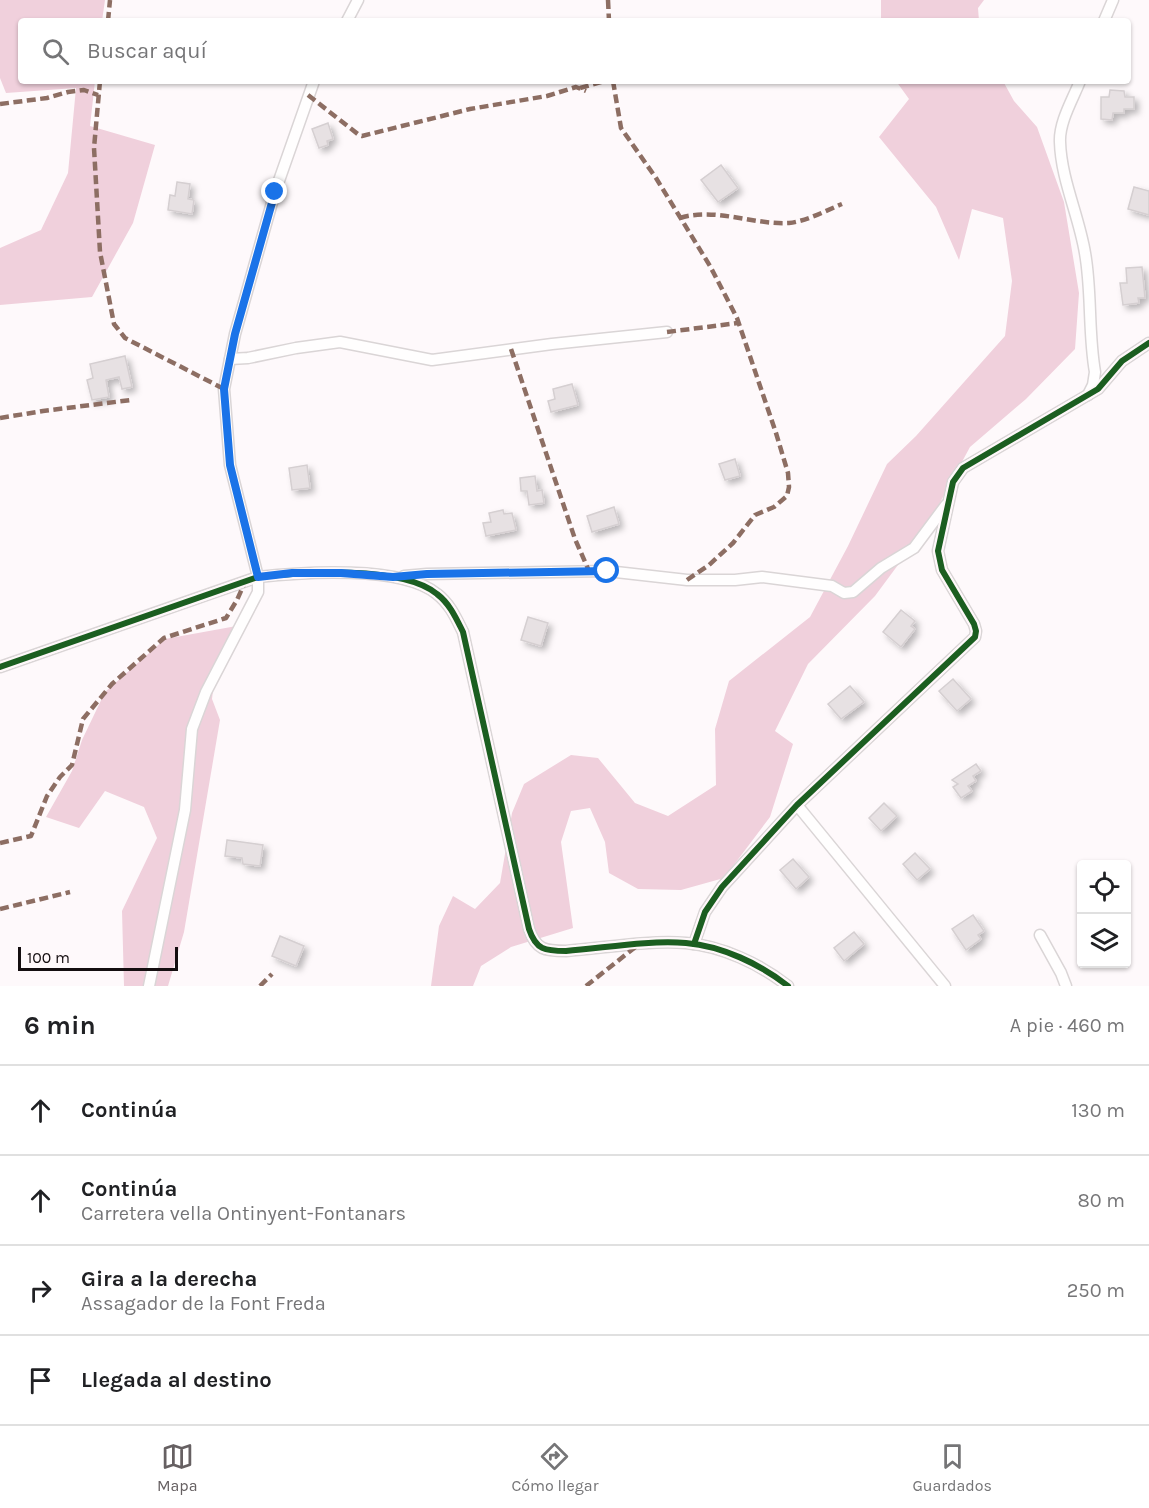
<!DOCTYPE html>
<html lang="es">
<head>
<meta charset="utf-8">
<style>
	body { margin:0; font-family:Karla,sans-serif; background:#f2f2f2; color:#202124 }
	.controls { position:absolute; right:18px; bottom:18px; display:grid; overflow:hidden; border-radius:6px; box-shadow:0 2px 4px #0004 }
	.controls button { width:54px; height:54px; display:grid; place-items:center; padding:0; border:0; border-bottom:2px solid #e0e0e0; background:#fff; color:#202124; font:30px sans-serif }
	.scale { position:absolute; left:18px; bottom:15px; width:160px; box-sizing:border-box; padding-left:6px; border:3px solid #140e10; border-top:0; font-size:16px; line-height:21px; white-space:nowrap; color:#140e10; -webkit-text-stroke:4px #fff8fa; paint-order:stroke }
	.stop { position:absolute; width:18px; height:18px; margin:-14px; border:4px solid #1a73e8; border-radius:50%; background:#fff }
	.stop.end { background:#1a73e8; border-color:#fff; box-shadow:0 2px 6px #0008 }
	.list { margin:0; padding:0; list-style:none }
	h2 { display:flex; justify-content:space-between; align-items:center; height:78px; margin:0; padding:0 24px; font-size:26px }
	h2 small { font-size:20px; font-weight:400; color:#757577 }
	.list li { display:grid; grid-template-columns:39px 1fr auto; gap:18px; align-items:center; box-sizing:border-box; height:90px; padding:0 24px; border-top:2px solid #e0e0e0 }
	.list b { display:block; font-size:22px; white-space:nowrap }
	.list p { margin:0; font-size:20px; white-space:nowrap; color:#757577 }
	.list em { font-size:20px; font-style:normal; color:#757577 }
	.icon { flex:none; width:33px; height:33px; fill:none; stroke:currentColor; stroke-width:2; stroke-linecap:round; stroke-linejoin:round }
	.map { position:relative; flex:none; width:1149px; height:986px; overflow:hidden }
	.search { position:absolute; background:#fff; box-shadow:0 2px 4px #0004; left:18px; right:18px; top:18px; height:66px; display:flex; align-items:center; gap:15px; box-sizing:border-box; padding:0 21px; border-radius:6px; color:#757577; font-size:22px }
	.sheet { height:438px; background:#fff }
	nav { display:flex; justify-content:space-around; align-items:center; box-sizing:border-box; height:84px; border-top:2px solid #e0e0e0; background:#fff; font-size:16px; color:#757577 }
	nav a { display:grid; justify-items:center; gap:3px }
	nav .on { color:#666062 }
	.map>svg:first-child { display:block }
	.forest { fill:#f0d0dc }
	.building { fill:#e7e1e3; stroke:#d5cfd1; stroke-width:1.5; filter:url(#shadow) }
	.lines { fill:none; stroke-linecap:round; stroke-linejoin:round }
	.minor-casing { stroke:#dad5d6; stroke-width:13 }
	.minor { stroke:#fffefe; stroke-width:10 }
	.quiet { stroke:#8d6e63; stroke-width:4.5; stroke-dasharray:9 4.5; stroke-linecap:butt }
	.cycleway-casing { stroke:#fff8fa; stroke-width:10 }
	.cycleway { stroke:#1b5e20; stroke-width:6 }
	.route { stroke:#1a73e8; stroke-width:8 }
</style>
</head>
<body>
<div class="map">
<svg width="1149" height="986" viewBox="0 0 1149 986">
	<defs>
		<filter id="shadow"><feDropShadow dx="4" dy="4" stdDeviation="3" flood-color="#0004"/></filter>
	</defs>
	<rect width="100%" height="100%" fill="#fef9fb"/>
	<g class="forest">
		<path d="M0 0H105L102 21H21V81H95L90 126 155 145 133 223 92 297 0 305V248L41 230 68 173 76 88 6 93 0 78Z"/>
		<path d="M881 0H984L978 8 979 21H881Z"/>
		<path d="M896 81H1003L1014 101 1037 127 1064 202 1079 293 1075 349 1026 399 970 447 929 523 875 596 808 664 775 731 793 744 770 817 724 878 681 890 638 889 609 873 605 842 590 808 571 811 561 842 573 928 511 947 481 966 473 986H431L439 926 453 896 475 909 500 883 512 813 524 784 571 755 598 758 635 803 668 816 716 785 715 729 729 681 810 617 848 546 887 464 916 436 1005 336 1012 281 1003 218 972 209 959 260 936 207 879 137 909 99Z"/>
		<path d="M242 625 216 665 212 699 220 720 184 932 168 986H124L122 911 157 838 144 807 105 791 79 828 46 817 72 771 82 740 105 692 165 639Z"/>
	</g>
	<g class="building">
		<path d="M1110 90 1124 91 1125 97H1134V109H1124V113H1113L1112 120 1101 119V97H1109Z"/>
		<path d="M328 123 333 139 327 141 328 145 319 148 312 129Z"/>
		<path d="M721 165 738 188 718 202 701 180Z"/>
		<path d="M177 182 190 184 188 199 194 200 192 214 168 210 170 195 175 196Z"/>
		<path d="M1134 187 1149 191V215L1128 209Z"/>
		<path d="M1142 267 1145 298H1138L1139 303 1123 305 1120 283H1127L1126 268Z"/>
		<path d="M125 356 132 387 122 389 119 377 106 380 109 397 92 400 87 380 93 378 90 364Z"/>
		<path d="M572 384 578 405 551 412 548 401 555 399 553 389Z"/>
		<path d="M735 459 740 476 725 480 719 464Z"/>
		<path d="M307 465 310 488 292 490 289 468Z"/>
		<path d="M535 476 537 491 542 490 544 503 529 505 527 491H521L520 478Z"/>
		<path d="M614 507 619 524 592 532 587 516Z"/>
		<path d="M503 510 504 514 512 513 516 530 486 536 483 523 491 522 489 513Z"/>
		<path d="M901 610 915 621 911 626 915 629 901 647 883 632Z"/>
		<path d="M528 617 548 623 541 646 521 640Z"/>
		<path d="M953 679 971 699 957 711 939 691Z"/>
		<path d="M850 686 864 702 841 719 828 704Z"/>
		<path d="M976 764 981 771 973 776 976 781 968 786 972 791 961 798 953 787 958 784 952 780Z"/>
		<path d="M884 803 897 816 881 831 869 818Z"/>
		<path d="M227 840 263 845 260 866 243 864 242 858 225 856Z"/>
		<path d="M915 853 930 869 917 880 903 864Z"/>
		<path d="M793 859 809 877 796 889 780 870Z"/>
		<path d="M973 915 984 931 978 935 981 939 966 950 952 929Z"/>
		<path d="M854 932 864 944 844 961 834 948Z"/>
		<path d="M280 936 304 946 296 966 272 956Z"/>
	</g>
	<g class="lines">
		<defs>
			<g id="minor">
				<path d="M347 21 358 0"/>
				<path d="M1104 21 1113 0"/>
				<path d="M1080 81C1073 99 1059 122 1060 142 1061 179 1079 216 1085 253 1092 292 1088 332 1095 372L1093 385 1088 395"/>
				<path d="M230 359 248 358 296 348 340 342 432 360 552 344 667 332"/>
				<path d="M404 576 427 574 607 571 687 580H735L762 577 832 586 844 593 853 592 881 568 914 548 946 505"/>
				<path d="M0 667 258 577C302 572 402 565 437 594 450 604 456 618 463 632L529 929C536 950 545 951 566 951 605 948 647 940 686 943 722 946 760 964 788 986"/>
				<path d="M797 805 945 986"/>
				<path d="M1040 935 1061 973 1066 986"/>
				<path d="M694 944 705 912 722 887 797 805 975 637 976 631 974 624 942 570 938 551 953 482 963 468 1098 389 1122 361 1149 343"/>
				<path d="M149 986 185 810 192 729 206 692 258 592V577L230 465 224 389 235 334 275 192 314 81"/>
			</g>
		</defs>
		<use href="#minor" class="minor-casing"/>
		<use href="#minor" class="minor"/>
		<g class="quiet">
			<path d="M608 0 609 21"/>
			<path d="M108 21 110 0"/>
			<path d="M100 81 94 148 100 252 114 324 125 338 224 389"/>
			<path d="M613 81 621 128 656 178 710 266 737 318 776 433 788 473 789 487 787 496 774 507 755 515 733 543 709 565 687 580"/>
			<path d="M580 88 605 81"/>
			<path d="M308 95 359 135 362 136 470 109 547 96 576 87 586 91"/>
			<path d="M0 104 47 98 68 92 84 90 98 95"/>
			<path d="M680 218C715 207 753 225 789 223 807 221 825 211 842 204"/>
			<path d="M667 332 738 323"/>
			<path d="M511 349 575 539 589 571"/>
			<path d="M0 418 43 411 131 400"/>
			<path d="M0 843 31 836 47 796 60 777 72 765 83 719 112 684 164 638 226 618 237 600 245 582"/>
			<path d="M0 909 70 892"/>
			<path d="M260 986 272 974"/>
			<path d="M586 986 638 945"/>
		</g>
		<defs>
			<g id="cycleway">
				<path d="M0 667 258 577C302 572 402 565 437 594 450 604 456 618 463 632L529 929C536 950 545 951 566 951 605 948 647 940 686 943 722 946 760 964 788 986"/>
				<path d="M694 944 705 912 722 887 797 805 975 637 976 631 974 624 942 570 938 551 953 482 963 468 1098 389 1122 361 1149 343"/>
			</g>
		</defs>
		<use href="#cycleway" class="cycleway-casing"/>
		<use href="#cycleway" class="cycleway"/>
	</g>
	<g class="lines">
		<path class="route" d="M275 192 235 334 224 389 230 465 258 577 292 573H341L393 577 427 574 607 571"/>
	</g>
</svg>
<div class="controls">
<button><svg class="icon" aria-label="locate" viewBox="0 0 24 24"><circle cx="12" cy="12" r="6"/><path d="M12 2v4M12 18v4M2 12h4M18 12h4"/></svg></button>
<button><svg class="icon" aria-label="layers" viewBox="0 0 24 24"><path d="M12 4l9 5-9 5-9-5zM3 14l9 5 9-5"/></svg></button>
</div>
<div class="scale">100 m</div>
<div class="stop" style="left:607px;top:571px"></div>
<div class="stop end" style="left:275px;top:192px"></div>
<div class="search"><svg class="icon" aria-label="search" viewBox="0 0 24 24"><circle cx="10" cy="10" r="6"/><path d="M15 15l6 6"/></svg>Buscar aquí</div>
</div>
<section class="sheet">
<h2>6 min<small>A pie · 460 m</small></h2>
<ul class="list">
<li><svg class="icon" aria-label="ahead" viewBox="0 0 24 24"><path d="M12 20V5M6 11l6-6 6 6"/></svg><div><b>Continúa</b></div><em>130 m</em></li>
<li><svg class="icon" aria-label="ahead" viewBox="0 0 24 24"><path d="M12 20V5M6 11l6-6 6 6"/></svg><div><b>Continúa</b><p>Carretera vella Ontinyent-Fontanars</p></div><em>80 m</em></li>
<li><svg class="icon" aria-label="right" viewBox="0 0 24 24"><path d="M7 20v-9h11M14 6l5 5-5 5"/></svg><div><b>Gira a la derecha</b><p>Assagador de la Font Freda</p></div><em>250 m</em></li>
<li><svg class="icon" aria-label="arrive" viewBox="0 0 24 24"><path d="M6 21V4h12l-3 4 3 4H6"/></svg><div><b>Llegada al destino</b></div></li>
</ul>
</section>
<nav>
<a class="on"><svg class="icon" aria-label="map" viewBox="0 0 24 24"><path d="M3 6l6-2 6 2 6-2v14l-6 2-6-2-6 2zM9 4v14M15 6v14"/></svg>Mapa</a>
<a><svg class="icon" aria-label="directions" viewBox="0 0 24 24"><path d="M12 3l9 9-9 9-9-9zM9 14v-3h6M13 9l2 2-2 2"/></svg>Cómo llegar</a>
<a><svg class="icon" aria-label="saved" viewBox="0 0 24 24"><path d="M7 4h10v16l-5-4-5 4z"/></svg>Guardados</a>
</nav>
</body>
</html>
